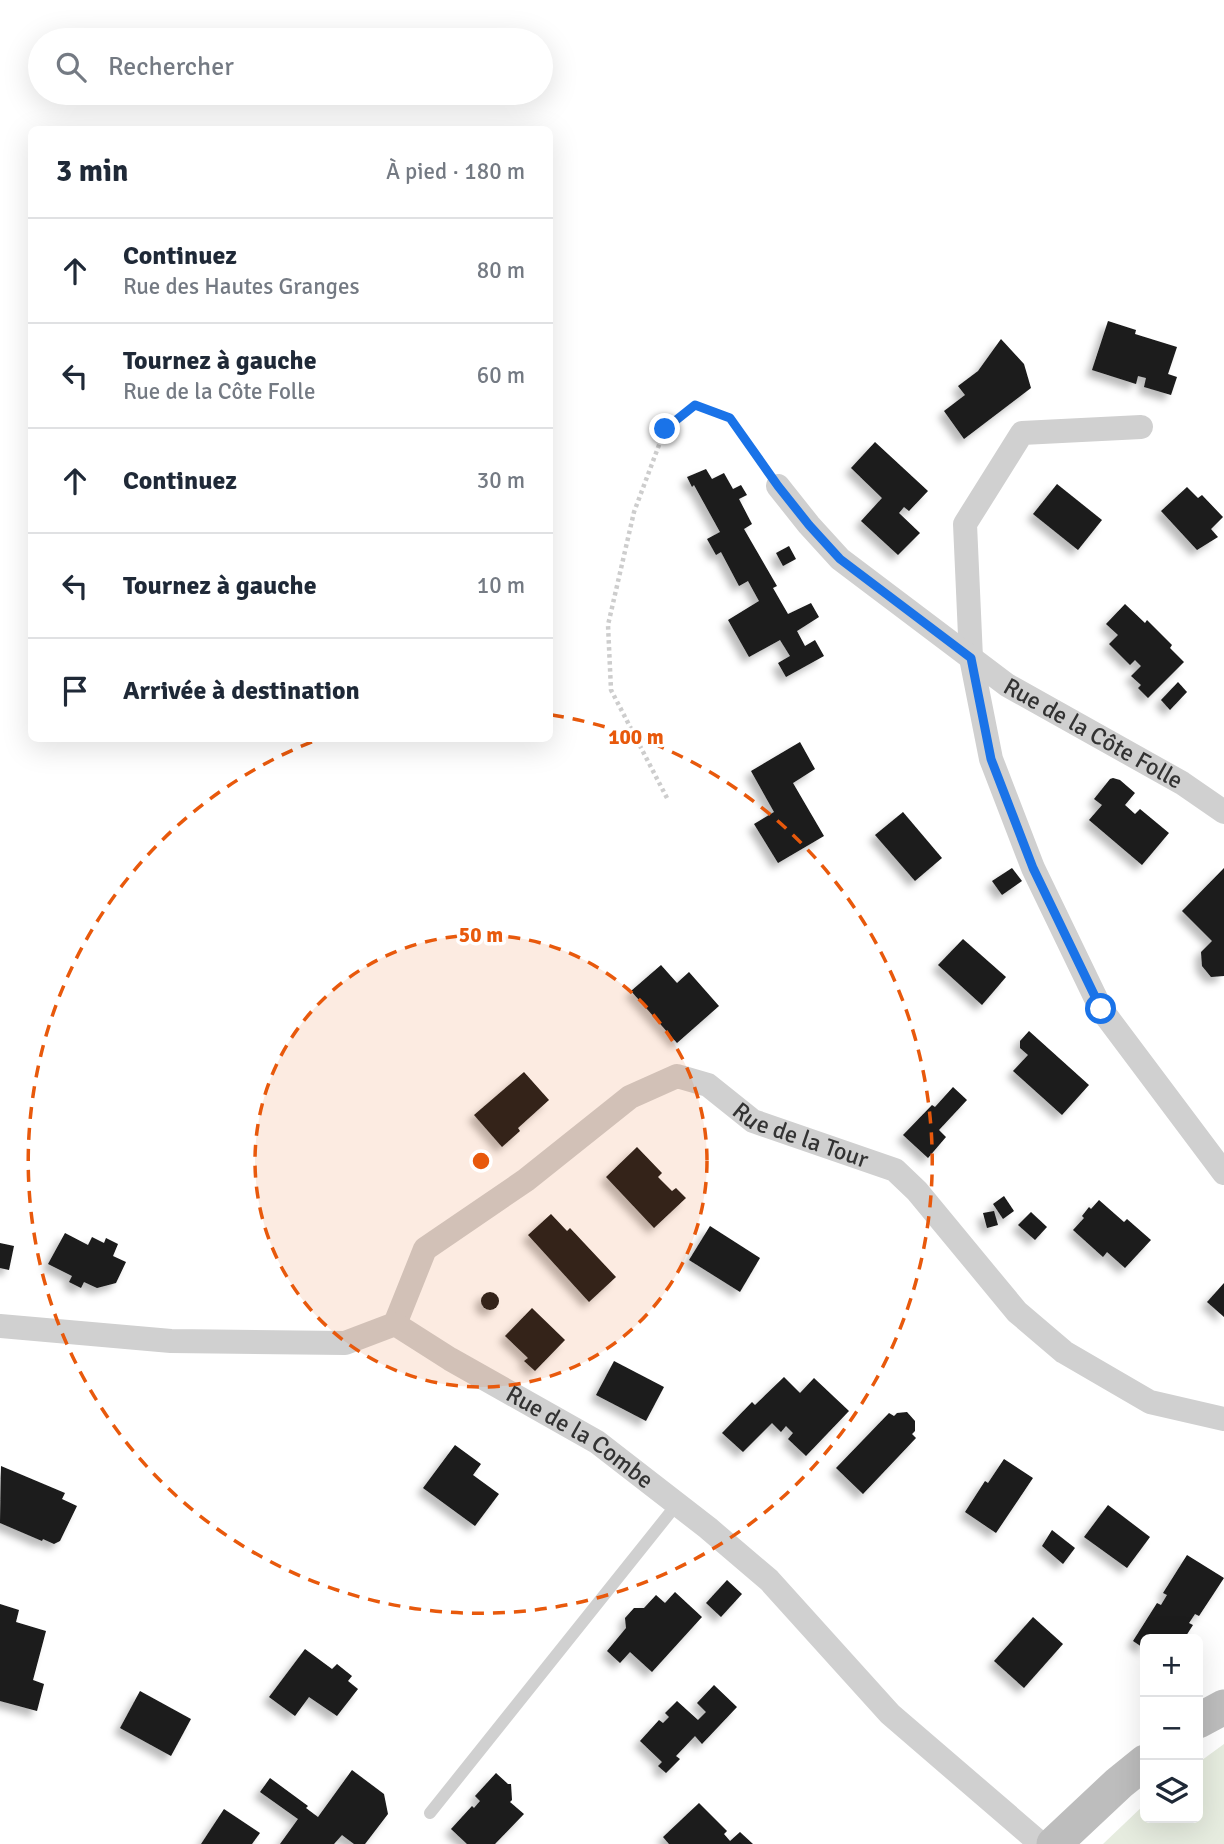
<!DOCTYPE html>
<html lang="fr">
<head>
<meta charset="utf-8">
<style>
	body { margin:0; font-family:Signika,sans-serif; background:#f6f6f7; color:#1f2937 }
	.controls { position:absolute; right:21px; bottom:21px; display:grid; overflow:hidden; border-radius:10px; box-shadow:0 7px 28px #0002 }
	.controls button { width:63px; height:63px; display:grid; place-items:center; padding:0; border:0; border-bottom:2px solid #e0e1e3; background:#fff; color:#1f2937; font:35px sans-serif }
	.stop { position:absolute; width:21px; height:21px; margin:-16px; border:5px solid #1a73e8; border-radius:50%; background:#fff }
	.stop.end { background:#1a73e8; border-color:#fff; box-shadow:0 2px 7px #0008 }
	.list { margin:0; padding:0; list-style:none }
	h2 { display:flex; justify-content:space-between; align-items:center; height:91px; margin:0; padding:0 28px; font-size:30px }
	h2 small { font-size:23px; font-weight:400; color:#747a83 }
	.list li { display:grid; grid-template-columns:46px 1fr auto; gap:21px; align-items:center; box-sizing:border-box; height:105px; padding:0 28px; border-top:2px solid #e0e1e3 }
	.list b { display:block; font-size:26px; white-space:nowrap }
	.list p { margin:0; font-size:23px; white-space:nowrap; color:#747a83 }
	.list em { font-size:23px; font-style:normal; color:#747a83 }
	.icon { flex:none; width:38px; height:38px; fill:none; stroke:currentColor; stroke-width:2; stroke-linecap:round; stroke-linejoin:round }
	.map { position:relative; flex:none; width:1224px; height:1844px; overflow:hidden }
	.search { position:absolute; background:#fff; box-shadow:0 7px 28px #0002; left:28px; top:28px; width:525px; height:77px; display:flex; align-items:center; gap:18px; box-sizing:border-box; padding:0 24px; border-radius:38px; color:#747a83; font-size:26px }
	.panel { position:absolute; background:#fff; box-shadow:0 7px 28px #0002; left:28px; top:126px; width:525px; height:616px; border-radius:10px }
	.map>svg:first-child { display:block }
	.green { fill:#e6ecdf }
	.building { fill:#1a1a1a; filter:url(#shadow) }
	.lines { fill:none; stroke-linecap:round; stroke-linejoin:round }
	.path { stroke:#cdcdcd; stroke-width:4.5; stroke-dasharray:3.5 3.5; stroke-linecap:butt }
	.lane { stroke:#d0d0d0; stroke-width:12 }
	.street { stroke:#d0d0d0; stroke-width:24 }
	.secondary { stroke:#bdbdbd; stroke-width:35 }
	.route { stroke:#1a73e8; stroke-width:9 }
	.ring { fill:none; stroke:#e8590c; stroke-width:3.5; stroke-dasharray:12 9 }
	.labels { text-anchor:middle; dominant-baseline:central; stroke-width:7; stroke-linejoin:round; paint-order:stroke }
	.street-label { font-size:24px; fill:#333; stroke:#fff }
	.centre { fill:#e8590c; stroke:#fff; stroke-width:3.5 }
	.ring-label { font-size:21px; text-anchor:middle; font-weight:bold; fill:#e8590c; stroke:#fff; stroke-width:7; stroke-linejoin:round; paint-order:stroke }
</style>
</head>
<body>
<div class="map">
<svg width="1224" height="1844" viewBox="0 0 1224 1844">
	<defs>
		<filter id="shadow"><feDropShadow dx="-6" dy="6" stdDeviation="3.5" flood-color="#0004"/></filter>
	</defs>
	<rect width="100%" height="100%" fill="#fff"/>
	<path class="green" d="M1224 1744V1844H1103L1145 1804V1818H1198V1763Z"/>
	<g class="building">
		<path d="M1108 321 1136 330 1135 334 1177 347 1168 374 1177 377 1171 395 1144 387 1146 378 1138 376 1136 384 1092 370Z"/>
		<path d="M1001 339 1024 364 1031 388 964 439 944 411 965 395 958 386 978 371Z"/>
		<path d="M875 442 928 491 909 511 904 507 899 513 920 533 898 555 861 521 882 498 851 468Z"/>
		<path d="M706 469 712 479 724 473 733 489 741 485 747 495 739 499 752 524 744 529 777 586 773 588 788 614 811 603 819 617 797 631 805 646 815 640 824 656 786 677 778 663 790 656 780 640 749 657 728 620 759 601 748 581 739 586 721 552 716 555 707 539 720 532 694 485 692 487 687 477Z"/>
		<path d="M1057 484 1102 520 1078 550 1033 514Z"/>
		<path d="M1187 487 1198 498 1202 495 1223 517 1211 529 1218 537 1197 550 1161 511Z"/>
		<path d="M789 546 796 559 783 566 776 553Z"/>
		<path d="M1125 604 1145 623 1147 620 1172 645 1170 648 1184 662 1148 698 1138 688 1141 685 1131 676 1141 666 1135 660 1130 665 1109 644 1118 635 1106 624Z"/>
		<path d="M1178 682 1187 692 1170 710 1161 700Z"/>
		<path d="M800 742 815 769 793 783 824 836 778 863 754 824 774 812 751 771Z"/>
		<path d="M1113 778 1120 780 1135 793 1125 805 1135 814 1140 809 1169 833 1142 865 1089 820 1102 805 1094 799 1110 779Z"/>
		<path d="M903 812 942 858 915 881 875 835Z"/>
		<path d="M1012 868 1022 881 1002 895 992 881Z"/>
		<path d="M1224 868V976L1211 977 1202 966 1201 952 1212 941 1182 911Z"/>
		<path d="M963 939 1006 977 982 1005 938 965Z"/>
		<path d="M661 965 677 983 689 972 719 1006 677 1043 631 991Z"/>
		<path d="M1029 1031 1089 1085 1062 1115 1013 1071 1028 1055 1020 1048V1041Z"/>
		<path d="M524 1072 549 1100 518 1128 520 1131 502 1147 474 1115Z"/>
		<path d="M953 1087 967 1100 939 1130 946 1137 928 1158 903 1135 932 1105 935 1107Z"/>
		<path d="M637 1147 662 1173 658 1177 672 1191 676 1188 686 1198 654 1228 606 1177Z"/>
		<path d="M1004 1196 1014 1211 1003 1219 993 1204Z"/>
		<path d="M1099 1200 1124 1222 1127 1219 1151 1240 1125 1268 1107 1252 1103 1257 1073 1230 1084 1218 1082 1216 1089 1207 1091 1209Z"/>
		<path d="M994 1211 998 1225 987 1228 983 1213Z"/>
		<path d="M1031 1212 1047 1227 1035 1240 1018 1225Z"/>
		<path d="M551 1214 567 1231 570 1228 616 1277 589 1302 528 1235Z"/>
		<path d="M710 1226 760 1258 740 1292 689 1260Z"/>
		<path d="M65 1233 88 1245 92 1237 104 1243 106 1238 118 1244 113 1256 126 1262 116 1283 97 1288 84 1282 81 1288 69 1282 72 1276 48 1264Z"/>
		<path d="M0 1243 14 1246 9 1270 0 1268Z"/>
		<path d="M1224 1283V1317L1207 1302Z"/>
		<circle cx="490" cy="1301" r="9"/>
		<path d="M532 1308 565 1340 535 1371 524 1361 528 1358 505 1336Z"/>
		<path d="M614 1361 664 1387 646 1421 596 1395Z"/>
		<path d="M784 1377 800 1393 814 1378 849 1411 806 1456 788 1439 793 1433 786 1426 781 1432 772 1423 743 1452 722 1433 752 1402 755 1405Z"/>
		<path d="M907 1412 915 1421V1431L912 1434 916 1438 863 1494 836 1468 889 1413 894 1416 897 1413Z"/>
		<path d="M455 1445 481 1464 473 1475 499 1494 475 1526 423 1488Z"/>
		<path d="M1004 1459 1033 1478 996 1533 965 1512 985 1481 988 1483Z"/>
		<path d="M1 1466 65 1493 62 1499 77 1506 60 1541 54 1544 43 1539 42 1541 0 1523Z"/>
		<path d="M1108 1505 1150 1537 1127 1568 1084 1537Z"/>
		<path d="M1052 1530 1075 1548 1063 1564 1042 1546Z"/>
		<path d="M1187 1555 1224 1578 1199 1616 1195 1614 1189 1623 1193 1625 1184 1639H1145V1649L1133 1641 1157 1603 1161 1605 1167 1595 1163 1593Z"/>
		<path d="M727 1580 742 1594 721 1617 706 1603Z"/>
		<path d="M675 1592 702 1617 652 1672 630 1652 620 1663 607 1651 626 1628 625 1618 634 1608H644L656 1595 665 1603Z"/>
		<path d="M0 1604 19 1610 16 1622 46 1631 33 1680 44 1684 37 1711 0 1701Z"/>
		<path d="M1033 1617 1063 1644 1024 1688 994 1661Z"/>
		<path d="M305 1649 332 1669 337 1664 352 1676 348 1681 358 1689 337 1716 309 1697 295 1716 269 1697Z"/>
		<path d="M714 1685 737 1707 702 1744 695 1736 676 1756 680 1759 666 1773 658 1766 662 1762 640 1741 659 1720 663 1723 669 1717 665 1713 677 1701 698 1720 706 1712 697 1703Z"/>
		<path d="M140 1691 191 1719 171 1756 120 1728Z"/>
		<path d="M352 1770 384 1794 388 1814 365 1844H354L342 1835 334 1844H280L298 1819 260 1792 270 1778 308 1806 306 1808 318 1817Z"/>
		<path d="M496 1773 508 1784H511L512 1800 510 1802 524 1814 495 1844H467L451 1829 472 1806 474 1808 480 1801 475 1796Z"/>
		<path d="M699 1803 727 1831 724 1834 730 1841 740 1832 753 1844H669L663 1837Z"/>
		<path d="M224 1809 260 1833 252 1844H201Z"/>
	</g>
	<g class="lines">
		<path class="path" d="M667 798 611 690 608 625 634 512 665 429 695 405 730 418 764 466"/>
		<path class="lane" d="M430 1813 677 1504"/>
		<g class="street">
			<path d="M1141 427 1022 433 965 524 971 658 991 759 1033 868 1101 1009 1224 1173"/>
			<path id="s1" d="M778 486 809 525 840 559 1007 685 1182 783 1224 812"/>
			<path id="s2" d="M395 1324 425 1249 526 1180 630 1097 677 1076 708 1085 753 1121 895 1170 917 1191 1017 1312 1064 1352 1150 1402 1224 1419"/>
			<path id="s3" d="M0 1326 171 1341 345 1343 395 1324 450 1359 597 1442 708 1528 769 1580 890 1714 1041 1844"/>
		</g>
		<g class="secondary">
			<path d="M1198 1721 1224 1707"/>
			<path d="M1054 1844 1119 1783 1145 1762"/>
		</g>
	</g>
	<g class="lines">
		<path class="route" d="M665 429 695 405 730 418 778 486 809 525 840 559 971 658 991 759 1033 868 1101 1009"/>
	</g>
	<circle cx="481" cy="1161" r="226" fill="#e8590c" fill-opacity=".12"/>
	<g class="ring">
		<circle cx="481" cy="1161" r="226"/>
		<path d="M552 715A452 452 0 1 1 319 739"/>
	</g>
	<g class="labels">
		<g class="street-label">
			<text stroke="none"><textPath href="#s1" startOffset="404">Rue de la Côte Folle</textPath></text>
			<text stroke="none"><textPath href="#s2" startOffset="527">Rue de la Tour</textPath></text>
			<text stroke="none"><textPath href="#s3" startOffset="616">Rue de la Combe</textPath></text>
		</g>
	</g>
	<circle cx="481" cy="1161" r="10" class="centre"/>
	<g class="ring-label">
		<text x="636" y="744">100 m</text>
		<text x="481" y="942">50 m</text>
	</g>
</svg>
<div class="controls">
<button>+</button>
<button>−</button>
<button><svg class="icon" aria-label="layers" viewBox="0 0 24 24"><path d="M12 4l9 5-9 5-9-5zM3 14l9 5 9-5"/></svg></button>
</div>
<div class="stop" style="left:1101px;top:1009px"></div>
<div class="stop end" style="left:665px;top:429px"></div>
<div class="search"><svg class="icon" aria-label="search" viewBox="0 0 24 24"><circle cx="10" cy="10" r="6"/><path d="M15 15l6 6"/></svg>Rechercher</div>
<section class="panel">
<h2>3 min<small>À pied · 180 m</small></h2>
<ul class="list">
<li><svg class="icon" aria-label="ahead" viewBox="0 0 24 24"><path d="M12 20V5M6 11l6-6 6 6"/></svg><div><b>Continuez</b><p>Rue des Hautes Granges</p></div><em>80 m</em></li>
<li><svg class="icon" aria-label="left" viewBox="0 0 24 24"><path d="M17 20v-9H6M10 6l-5 5 5 5"/></svg><div><b>Tournez à gauche</b><p>Rue de la Côte Folle</p></div><em>60 m</em></li>
<li><svg class="icon" aria-label="ahead" viewBox="0 0 24 24"><path d="M12 20V5M6 11l6-6 6 6"/></svg><div><b>Continuez</b></div><em>30 m</em></li>
<li><svg class="icon" aria-label="left" viewBox="0 0 24 24"><path d="M17 20v-9H6M10 6l-5 5 5 5"/></svg><div><b>Tournez à gauche</b></div><em>10 m</em></li>
<li><svg class="icon" aria-label="arrive" viewBox="0 0 24 24"><path d="M6 21V4h12l-3 4 3 4H6"/></svg><div><b>Arrivée à destination</b></div></li>
</ul>
</section>
</div>
</body>
</html>
